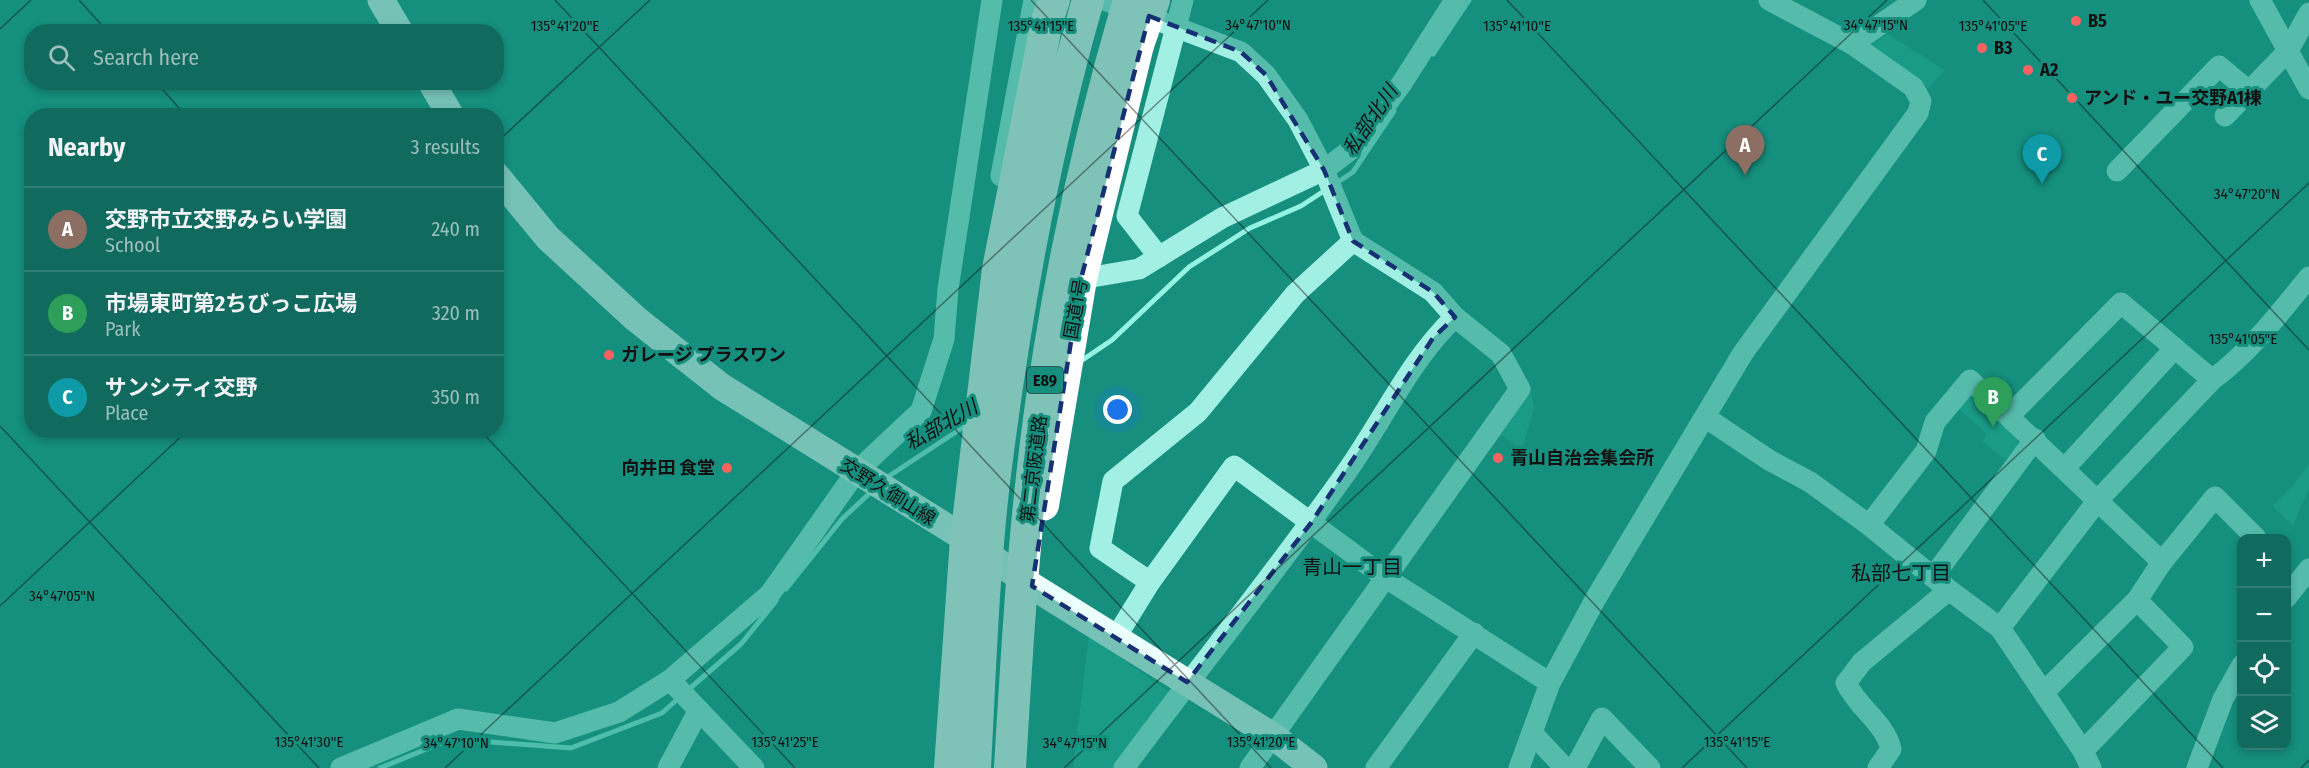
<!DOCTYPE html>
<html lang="en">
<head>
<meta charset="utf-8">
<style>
	body { margin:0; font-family:"Fira Sans Condensed","Noto Sans JP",sans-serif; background:#197064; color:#f1f3f6 }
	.controls { position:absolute; right:18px; bottom:18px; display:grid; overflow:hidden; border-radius:12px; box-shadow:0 3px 9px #0003 }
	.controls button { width:54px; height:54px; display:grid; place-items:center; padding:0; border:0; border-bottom:2px solid #307e73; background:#106b5e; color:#f1f3f6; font:30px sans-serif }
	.you { position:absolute; left:1118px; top:410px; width:21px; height:21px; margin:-15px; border:4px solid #fff; border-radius:50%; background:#1a73e8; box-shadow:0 0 0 9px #1a73e833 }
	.badge { display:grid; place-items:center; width:39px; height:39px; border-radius:50%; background:#95b2f1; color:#fff; font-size:20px; font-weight:700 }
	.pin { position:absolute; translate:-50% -50px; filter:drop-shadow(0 2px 3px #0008) }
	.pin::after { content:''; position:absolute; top:32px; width:21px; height:18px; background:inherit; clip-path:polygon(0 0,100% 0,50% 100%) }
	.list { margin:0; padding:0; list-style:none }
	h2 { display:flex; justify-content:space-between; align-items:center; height:78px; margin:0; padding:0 24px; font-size:26px }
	h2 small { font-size:20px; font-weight:400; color:#9cbfbc }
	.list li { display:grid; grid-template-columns:39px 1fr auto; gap:18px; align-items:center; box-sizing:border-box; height:84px; padding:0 24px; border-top:2px solid #307e73 }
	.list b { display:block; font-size:22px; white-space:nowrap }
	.list p { margin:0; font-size:20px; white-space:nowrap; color:#9cbfbc }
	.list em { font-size:20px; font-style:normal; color:#9cbfbc }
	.icon { flex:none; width:33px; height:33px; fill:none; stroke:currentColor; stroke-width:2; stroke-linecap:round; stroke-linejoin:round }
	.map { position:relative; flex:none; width:2309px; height:768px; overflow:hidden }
	.search { position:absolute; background:#106b5e; box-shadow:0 3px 9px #0003; left:24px; top:24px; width:480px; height:66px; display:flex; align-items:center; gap:15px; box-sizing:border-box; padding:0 21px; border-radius:24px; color:#9cbfbc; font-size:22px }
	.panel { position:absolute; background:#106b5e; box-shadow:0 3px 9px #0003; left:24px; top:108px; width:480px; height:330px; border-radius:24px }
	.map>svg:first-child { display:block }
	.green { fill:#1ea993 }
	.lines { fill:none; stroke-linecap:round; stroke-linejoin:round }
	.stream { stroke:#94f3e2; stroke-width:5 }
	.minor { stroke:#a2f0e3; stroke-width:21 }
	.major { stroke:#ebfffd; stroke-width:27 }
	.highway { stroke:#fff; stroke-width:32 }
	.highway-bridge { stroke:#fff; stroke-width:32 }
	.marked { fill:none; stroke:#173074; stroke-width:4.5; stroke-dasharray:12 8; stroke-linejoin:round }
	.ticks { fill:none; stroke:#111; stroke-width:1.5; stroke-opacity:0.45 }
	.poi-dot { fill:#ff6161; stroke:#168f7e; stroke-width:2 }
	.labels { text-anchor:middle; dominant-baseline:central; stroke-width:6; stroke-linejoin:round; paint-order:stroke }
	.shield { fill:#168f7e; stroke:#123732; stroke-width:1.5 }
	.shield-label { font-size:16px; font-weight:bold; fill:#111 }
	.poi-label { font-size:18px; font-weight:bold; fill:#111; stroke:#168f7e; text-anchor:start }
	.street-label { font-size:18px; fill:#111; stroke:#168f7e }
	.water-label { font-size:20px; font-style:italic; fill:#111; stroke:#168f7e }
	.neighbourhood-label { font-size:20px; fill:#111; stroke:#168f7e }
	.ticks-label { font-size:15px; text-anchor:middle; fill:#111; stroke:#168f7e; stroke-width:6; stroke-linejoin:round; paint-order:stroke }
</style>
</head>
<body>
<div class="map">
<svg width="2309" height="768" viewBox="0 0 2309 768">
	<rect width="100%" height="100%" fill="#168f7e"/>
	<g class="green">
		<path d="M1888 34 1944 70 1928 89 1867 48Z"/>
		<path d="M1531 391 1534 408 1522 450 1501 435Z"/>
		<path d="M1968 394 2016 436 2018 446 2005 460 1982 441 1987 434 1956 406Z"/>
		<path d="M2309 464V488L2293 525 2272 506 2295 483Z"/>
		<path d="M1089 635 1169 692 1113 768H1073Z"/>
	</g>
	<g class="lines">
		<g class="stream">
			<path d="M1433 54 1469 0"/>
			<path d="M1335 184 1353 172 1394 111"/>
			<path d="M1078 363 1112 340 1189 267 1250 228 1301 206 1327 189"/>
			<path d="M886 478 968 424"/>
			<path d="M786 589 842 519 872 491"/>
			<path d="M688 690 741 644 776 601"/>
			<path d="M380 768 451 739 571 748 662 713 681 696"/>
		</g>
		<g class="minor">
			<path d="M1104 0 1241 52 1266 75 1298 120 1324 170 1357 145 1402 83 1455 0"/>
			<path d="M1769 0 1852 44"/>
			<path d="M2260 0 2309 89"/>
			<path d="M2225 116 2288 51 2309 13"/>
			<path d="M2117 171 2219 66 2250 92"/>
			<path d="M1001 176 1034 0"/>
			<path d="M1353 241 1295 294 1198 412 1113 481 1100 548 1150 582 1234 466 1386 578 1550 683"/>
			<path d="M1159 257 1127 216 1183 0"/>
			<path d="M1081 279 1139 269 1222 218 1324 170 1353 241 1433 292 1455 317 1501 354 1520 389 1250 768"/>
			<path d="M2010 415 2121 303 2209 377"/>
			<path d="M1705 417 1769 460 1810 482 1869 525 1949 590"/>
			<path d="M2065 468 2175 348"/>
			<path d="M1869 525 1926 451 1935 422 1970 380 2162 562"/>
			<path d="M1933 577 2035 439"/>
			<path d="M2286 598 2309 569"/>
			<path d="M1116 637 1150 582"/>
			<path d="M670 680 754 768"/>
			<path d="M2044 692 2137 600 2162 562 2215 497 2256 538"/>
			<path d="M1532 733 1565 768"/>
			<path d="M2083 751 2183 647 2137 600"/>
			<path d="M341 768 458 719 555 733 619 712 670 680 770 594 856 472 921 411 944 339 948 289 992 0"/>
			<path d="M668 768 699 710"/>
			<path d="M1124 768C1196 671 1273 576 1343 477 1381 425 1408 362 1455 317"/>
			<path d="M1376 768 1474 633"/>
			<path d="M1519 768 1550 683 1596 598 1743 353 1918 113 1921 101 1913 87 1852 44 1916 0"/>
			<path d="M1575 768 1602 718 1650 768"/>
			<path d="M1878 768 1891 749C1885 723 1858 708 1846 683L1862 662 1949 590 2000 628"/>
			<path d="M2091 768 2083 751 2000 628 2098 500 2212 380C2250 352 2279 314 2309 277"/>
			<path d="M2197 768 2223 699 2242 665"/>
		</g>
		<g class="major">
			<path d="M381 0 400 32"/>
			<path d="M431 82 451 116"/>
			<path d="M496 175 548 238 636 319 722 387 966 539 1032 586 1273 736 1314 768"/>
		</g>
		<g class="highway">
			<path d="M1043 505 1081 279 1138 45"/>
			<path d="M950 768 966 539 998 269 1047 21 1054 0"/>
		</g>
		<g class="highway-bridge">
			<path d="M1138 45 1154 0"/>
			<path d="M975 768C980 673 983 577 994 482 1014 321 1043 156 1088 0"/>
			<path d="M1010 768C1018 629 1026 490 1049 353 1068 234 1095 116 1129 0"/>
		</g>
	</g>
	<path d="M0 0H2309V768H0ZM1149 16 1241 52 1266 75 1324 170 1353 241 1433 292 1455 317 1433 338 1311 523 1187 682 1032 586 1081 279Z" fill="#168f7e" fill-opacity=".55" fill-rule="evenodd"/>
	<path class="marked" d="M1149 16 1241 52 1266 75 1324 170 1353 241 1433 292 1455 317 1433 338 1311 523 1187 682 1032 586 1081 279Z"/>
	<path class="ticks" d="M79 0 108 32M555 0 1271 768M1031 0 1747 768M1507 0 2223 768M1983 0 2309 350M0 29 31 0M156 82 186 116M496 143 650 0M0 426 319 768M480 430 795 768M0 606 188 430M445 768 1268 0M1064 768 1887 0M1682 768 2309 183M2301 768 2309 760"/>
	<g class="poi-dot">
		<circle cx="2076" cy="21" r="6"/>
		<circle cx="1982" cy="48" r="6"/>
		<circle cx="2028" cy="70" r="6"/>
		<circle cx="2072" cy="98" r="6"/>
		<circle cx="609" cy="355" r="6"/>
		<circle cx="1498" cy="458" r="6"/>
		<circle cx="727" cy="468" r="6"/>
	</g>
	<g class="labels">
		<rect class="shield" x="1027" y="367" width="36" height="26" rx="4.5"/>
		<g class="shield-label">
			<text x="1045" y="380">E89</text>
		</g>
		<g class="poi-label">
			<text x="2088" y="21">B5</text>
			<text x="1994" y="48">B3</text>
			<text x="2040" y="70">A2</text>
			<text x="2084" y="98">アンド・ユー交野A1棟</text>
			<text x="621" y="355">ガレージ プラスワン</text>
			<text x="1510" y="458">青山自治会集会所</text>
			<text x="715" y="468" text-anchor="end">向井田 食堂</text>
		</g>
		<g class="street-label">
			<text transform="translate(1076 309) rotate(-80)">国道1号</text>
			<text transform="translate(1034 469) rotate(-83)">第二京阪道路</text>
			<text transform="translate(888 492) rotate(32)">交野久御山線</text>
		</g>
		<g class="water-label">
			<text transform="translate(1370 120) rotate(-56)">私部北川</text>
			<text transform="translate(941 425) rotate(-30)">私部北川</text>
		</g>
		<g class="neighbourhood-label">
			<text x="1352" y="567">青山一丁目</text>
			<text x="1901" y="573">私部七丁目</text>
		</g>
	</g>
	<g class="ticks-label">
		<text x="1258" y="30">34°47'10"N</text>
		<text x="1876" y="30">34°47'15"N</text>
		<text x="565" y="31">135°41'20"E</text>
		<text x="1041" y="31">135°41'15"E</text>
		<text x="1517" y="31">135°41'10"E</text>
		<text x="1993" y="31">135°41'05"E</text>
		<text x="2247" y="199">34°47'20"N</text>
		<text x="2243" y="344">135°41'05"E</text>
		<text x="62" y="601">34°47'05"N</text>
		<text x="309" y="747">135°41'30"E</text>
		<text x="785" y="747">135°41'25"E</text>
		<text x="1261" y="747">135°41'20"E</text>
		<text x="1737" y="747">135°41'15"E</text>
		<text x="456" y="748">34°47'10"N</text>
		<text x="1075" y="748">34°47'15"N</text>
	</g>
</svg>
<div class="controls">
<button>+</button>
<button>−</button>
<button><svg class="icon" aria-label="locate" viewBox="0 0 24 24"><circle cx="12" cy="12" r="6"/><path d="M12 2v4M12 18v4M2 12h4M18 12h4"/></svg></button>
<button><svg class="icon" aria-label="layers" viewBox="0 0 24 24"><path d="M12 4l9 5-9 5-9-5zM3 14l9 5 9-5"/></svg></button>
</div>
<div class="you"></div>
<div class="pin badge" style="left:1745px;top:175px;background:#8d6e63">A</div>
<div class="pin badge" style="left:1993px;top:427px;background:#2e9e5b">B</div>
<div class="pin badge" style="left:2042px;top:184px;background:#0f9aa8">C</div>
<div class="search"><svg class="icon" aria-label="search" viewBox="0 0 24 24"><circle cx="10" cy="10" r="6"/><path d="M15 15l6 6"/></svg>Search here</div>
<section class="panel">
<h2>Nearby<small>3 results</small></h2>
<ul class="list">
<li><span class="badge" style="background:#8d6e63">A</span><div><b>交野市立交野みらい学園</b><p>School</p></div><em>240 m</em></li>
<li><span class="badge" style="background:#2e9e5b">B</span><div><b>市場東町第2ちびっこ広場</b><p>Park</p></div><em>320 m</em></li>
<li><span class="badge" style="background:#0f9aa8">C</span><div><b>サンシティ交野</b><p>Place</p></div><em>350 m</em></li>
</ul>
</section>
</div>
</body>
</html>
